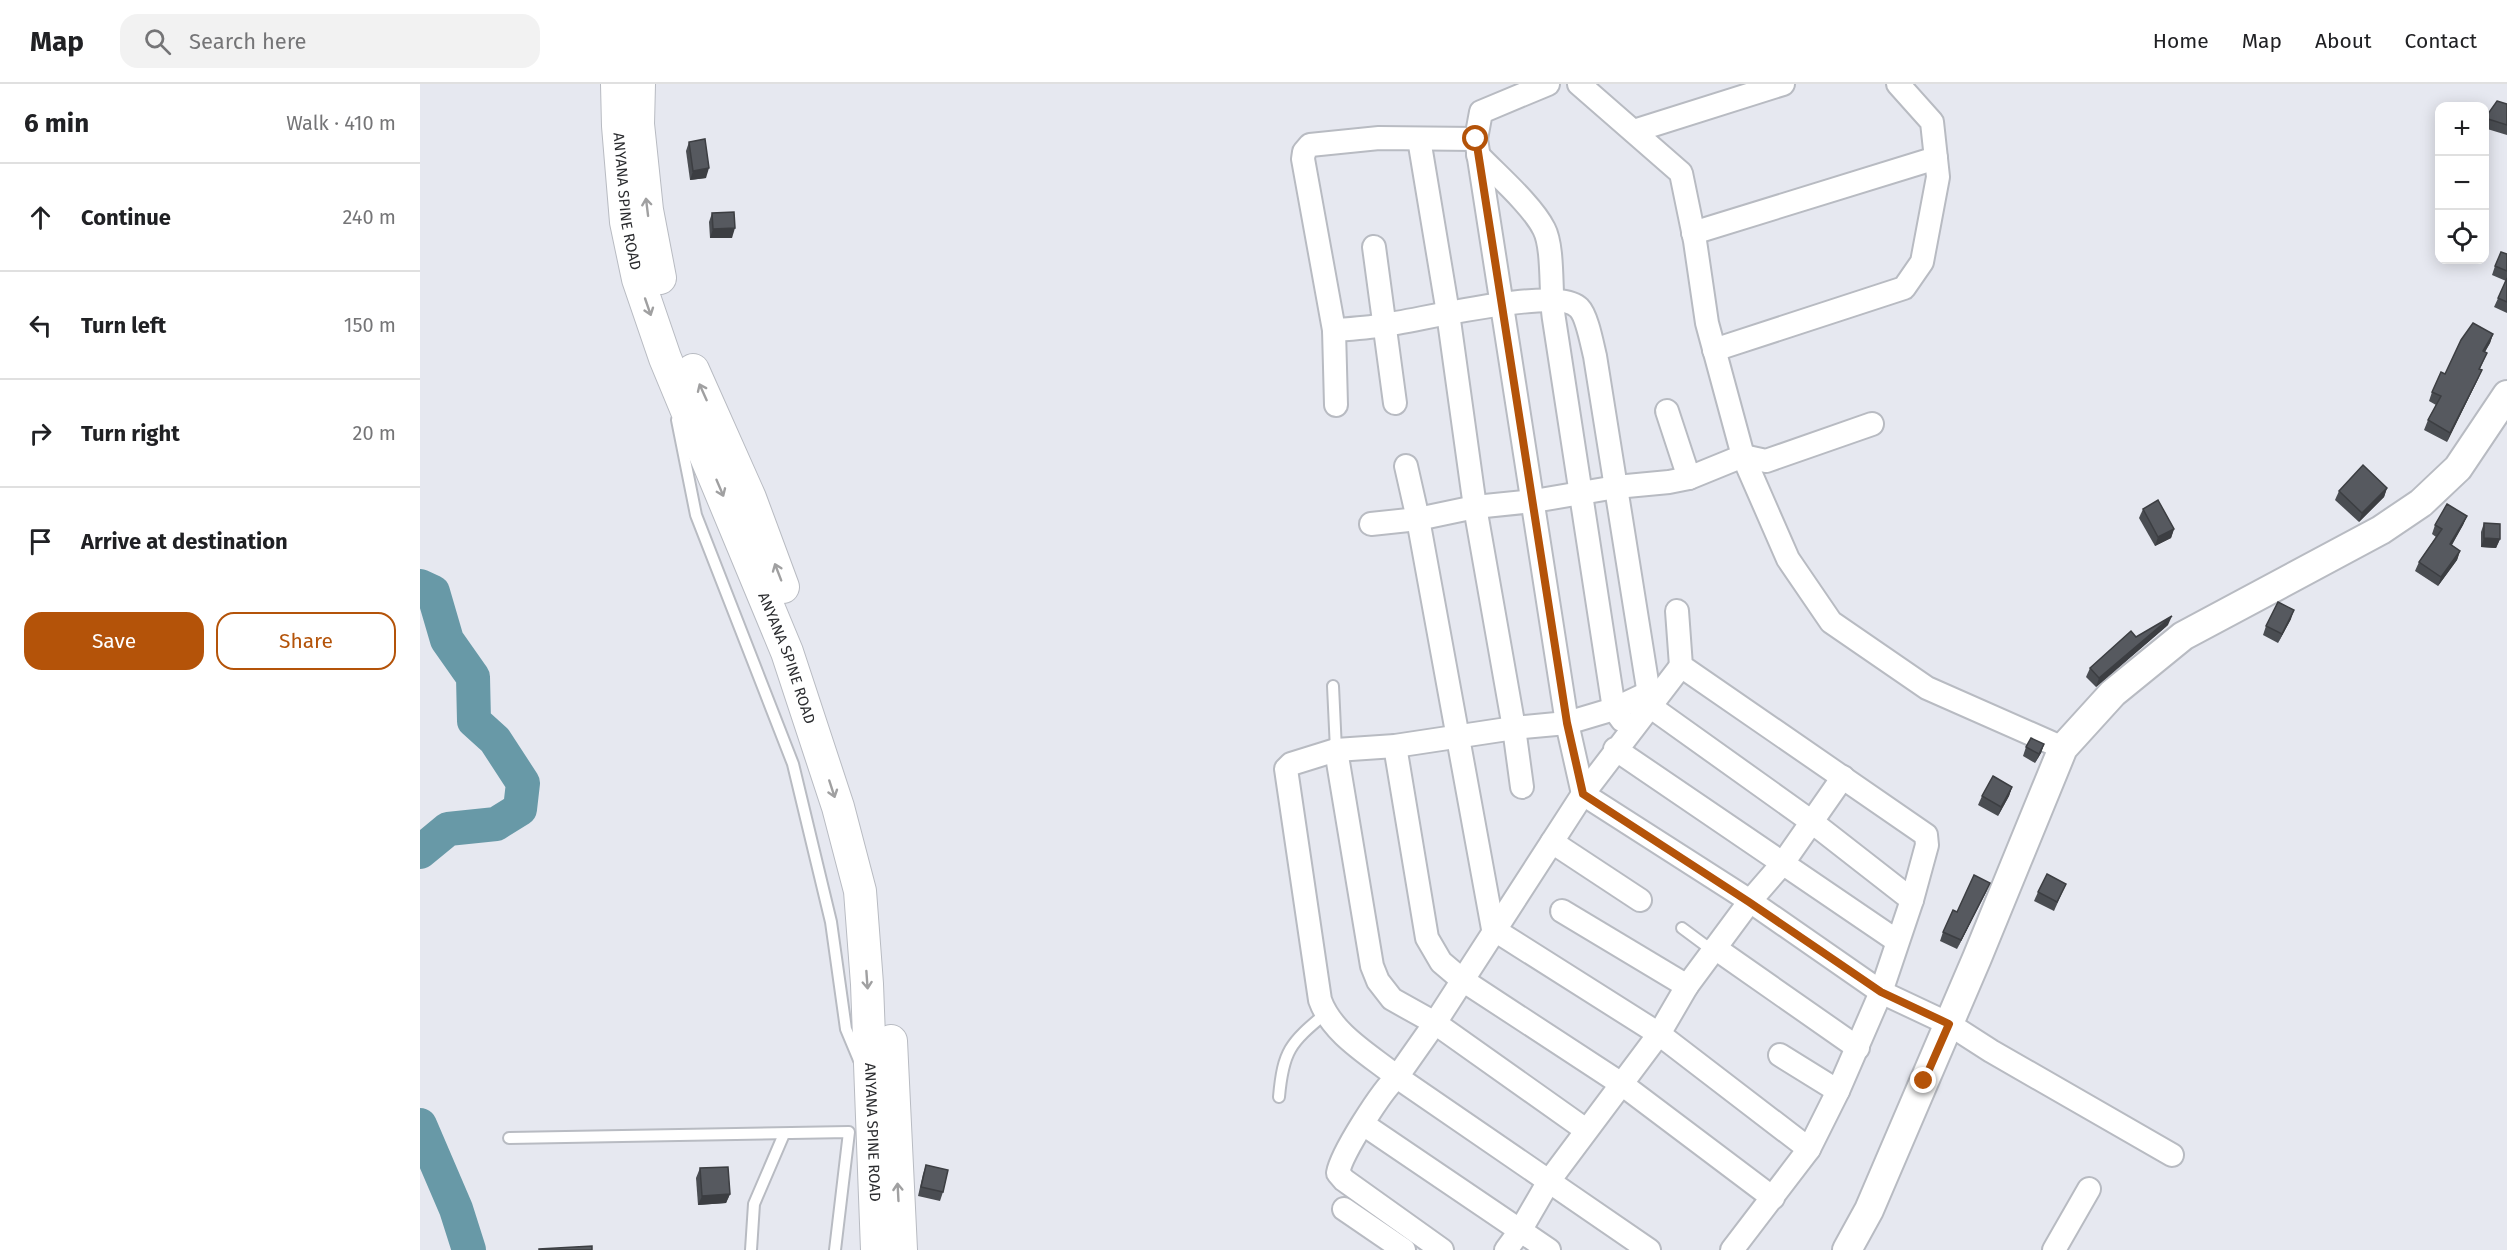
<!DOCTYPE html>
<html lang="en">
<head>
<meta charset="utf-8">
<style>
	body { margin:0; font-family:"Fira Sans",sans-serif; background:#f2f2f2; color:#202124 }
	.controls { position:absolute; right:18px; top:18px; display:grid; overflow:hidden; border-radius:12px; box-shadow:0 3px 15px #0003 }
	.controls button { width:54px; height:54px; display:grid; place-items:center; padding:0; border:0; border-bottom:2px solid #e0e0e0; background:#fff; color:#202124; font:30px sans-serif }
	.stop { position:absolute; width:18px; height:18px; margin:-14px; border:4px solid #b45309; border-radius:50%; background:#fff }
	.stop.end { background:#b45309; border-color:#fff; box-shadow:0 2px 6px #0008 }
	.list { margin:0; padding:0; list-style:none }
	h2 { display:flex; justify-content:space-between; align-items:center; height:78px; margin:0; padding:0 24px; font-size:26px }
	h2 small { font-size:20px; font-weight:400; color:#757577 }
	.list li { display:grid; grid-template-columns:39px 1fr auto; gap:18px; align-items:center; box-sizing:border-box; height:108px; padding:0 24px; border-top:2px solid #e0e0e0 }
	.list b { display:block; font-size:22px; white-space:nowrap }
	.list em { font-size:20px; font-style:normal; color:#757577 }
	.actions { display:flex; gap:12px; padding:18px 24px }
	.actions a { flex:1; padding:14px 0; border:2px solid #b45309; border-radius:18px; text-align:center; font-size:21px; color:#b45309 }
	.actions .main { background:#b45309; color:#fff }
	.icon { flex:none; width:33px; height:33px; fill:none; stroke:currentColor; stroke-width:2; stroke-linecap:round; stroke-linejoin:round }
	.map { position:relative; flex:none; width:2087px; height:1166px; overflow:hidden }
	header { display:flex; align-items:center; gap:36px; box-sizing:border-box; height:84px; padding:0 30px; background:#fff; border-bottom:2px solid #e0e0e0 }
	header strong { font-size:28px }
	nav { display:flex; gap:33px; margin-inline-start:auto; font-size:21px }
	.search { width:420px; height:54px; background:#f2f2f2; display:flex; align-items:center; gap:15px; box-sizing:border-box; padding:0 21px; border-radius:18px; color:#757577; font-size:22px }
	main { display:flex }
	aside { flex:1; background:#fff }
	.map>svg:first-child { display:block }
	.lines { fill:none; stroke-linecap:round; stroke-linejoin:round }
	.river { stroke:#6899a7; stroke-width:34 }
	.service-casing { stroke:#b8bbc2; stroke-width:14 }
	.minor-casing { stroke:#b8bbc2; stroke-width:26 }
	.tertiary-casing { stroke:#b8bbc2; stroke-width:32 }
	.secondary-casing { stroke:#b8bbc2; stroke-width:34 }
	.service { stroke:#fff; stroke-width:10 }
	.minor { stroke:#fff; stroke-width:22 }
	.tertiary { stroke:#fff; stroke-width:28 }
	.secondary { stroke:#fff; stroke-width:32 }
	.wall { fill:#4a4d52 }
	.shaded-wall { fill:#3c3e42 }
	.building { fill:#56595f; stroke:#3c3e42; stroke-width:1.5 }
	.oneway { stroke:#a0a0a1 }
	.route { stroke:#b45309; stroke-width:8 }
	.labels { text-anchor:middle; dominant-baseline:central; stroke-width:6; stroke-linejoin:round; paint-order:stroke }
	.street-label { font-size:15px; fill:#2b2c2f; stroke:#fff }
</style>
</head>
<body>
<header>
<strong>Map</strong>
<div class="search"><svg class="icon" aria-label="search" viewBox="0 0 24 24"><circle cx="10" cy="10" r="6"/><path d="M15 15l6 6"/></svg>Search here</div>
<nav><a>Home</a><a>Map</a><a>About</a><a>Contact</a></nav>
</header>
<main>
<aside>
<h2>6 min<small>Walk · 410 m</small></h2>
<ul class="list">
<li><svg class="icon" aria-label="ahead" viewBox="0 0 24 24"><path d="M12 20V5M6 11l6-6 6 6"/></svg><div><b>Continue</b></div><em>240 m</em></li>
<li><svg class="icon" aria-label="left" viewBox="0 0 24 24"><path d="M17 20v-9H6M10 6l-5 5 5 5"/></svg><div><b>Turn left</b></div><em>150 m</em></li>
<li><svg class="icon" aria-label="right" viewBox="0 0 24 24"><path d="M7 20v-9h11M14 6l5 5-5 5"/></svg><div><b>Turn right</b></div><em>20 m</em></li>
<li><svg class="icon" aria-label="arrive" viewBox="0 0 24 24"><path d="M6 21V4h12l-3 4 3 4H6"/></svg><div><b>Arrive at destination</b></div></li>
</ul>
<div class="actions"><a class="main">Save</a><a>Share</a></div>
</aside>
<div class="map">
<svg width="2087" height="1166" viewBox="0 0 2087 1166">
	<rect width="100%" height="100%" fill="#e6e8f0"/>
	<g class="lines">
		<g class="river">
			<path d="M0 502 13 508 27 556 53 593 54 637 75 656 103 699 100 725 76 740 28 745 0 768"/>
			<path d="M0 1041 36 1125 49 1166"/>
		</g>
		<defs>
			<g id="service">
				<path d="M257 336 276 431 373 680 411 838 426 945 439 976"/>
				<path d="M913 602 916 666"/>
				<path d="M1262 844 1293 867"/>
				<path d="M859 1013C863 967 870 959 905 930"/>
				<path d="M89 1054 429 1048 415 1166"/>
				<path d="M331 1166 334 1120 364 1050"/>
			</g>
			<g id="minor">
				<path d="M1128 0 1061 28 1056 55 1147 639 1163 710 1330 817 1461 908 1529 940 1571 967 1752 1071"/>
				<path d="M1159 0 1261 89 1275 157 1287 239 1323 372 1368 475 1411 538 1507 604 1643 664"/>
				<path d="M1214 47 1363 0"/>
				<path d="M999 55 1028 229 1055 423 1094 644 1102 703"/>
				<path d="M1058 71C1077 91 1112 121 1124 145 1134 164 1130 211 1134 235 1153 365 1173 495 1194 625L1202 636"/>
				<path d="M1273 149 1516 74"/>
				<path d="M954 163 975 319"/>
				<path d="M914 246C930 245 948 244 964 241 997 237 1138 201 1159 224 1167 232 1172 260 1175 272L1231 623 1392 738 1492 816"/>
				<path d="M1294 266 1484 204 1502 178 1518 93 1512 38 1478 0"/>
				<path d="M916 321 914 246 883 75 884 68 890 61 959 54 1056 55"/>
				<path d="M1247 327 1269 394"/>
				<path d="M986 382 998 435 1073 845 1239 950 1389 1065"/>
				<path d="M951 440 998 435 1055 423 1114 417 1196 403 1249 398 1269 394 1323 372 1346 377 1452 340"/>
				<path d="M1257 527 1261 582 1506 751 1507 761 1492 816 1461 908 1418 1007 1389 1065 1312 1166"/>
				<path d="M1228 609 1194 625 1147 639 1094 644 975 662 916 666 871 680 866 685 900 916C912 950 950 971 977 993L1015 939 1163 710 1261 582"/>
				<path d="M975 662 1007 854 1021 878 1041 895 1203 1001 1353 1114"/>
				<path d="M1195 665 1477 857"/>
				<path d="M916 666 952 882 958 897 972 915 1015 939 1166 1046"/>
				<path d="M1132 758 1220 816"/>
				<path d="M1142 827 1267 902"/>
				<path d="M1295 864 1438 964"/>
				<path d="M1360 971 1418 1007"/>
				<path d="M943 1040 1129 1166"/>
				<path d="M924 1125 984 1166"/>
				<path d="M1022 1166 924 1096 918 1089C921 1070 962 1006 977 993L1229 1166"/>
				<path d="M1086 1166 1100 1147 1129 1097 1239 950 1267 902 1330 817 1363 779 1423 693"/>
				<path d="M1634 1166 1669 1105"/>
			</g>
			<path id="tertiary" d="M1427 1166 1449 1126 1557 874 1643 664 1693 609 1763 552 1961 446 2001 419 2038 384 2087 311"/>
			<g id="secondary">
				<path id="s1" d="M197 0 198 42 206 138 218 195 245 274 367 568 418 723 440 807 447 900 457 1166"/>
				<path d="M219 0 218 40 227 126 240 194"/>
				<path d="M273 286 330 414 363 503"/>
				<path d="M471 957 481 1166"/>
			</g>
		</defs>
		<use href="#service" class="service-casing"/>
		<use href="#minor" class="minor-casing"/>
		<use href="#tertiary" class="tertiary-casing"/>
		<use href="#secondary" class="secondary-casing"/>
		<use href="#service" class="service"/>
		<use href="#minor" class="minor"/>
		<use href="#tertiary" class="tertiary"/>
		<use href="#secondary" class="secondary"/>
	</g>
	<g class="wall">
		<path d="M2087 20V51L2064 44 2065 34Z"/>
		<path d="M269 58 286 94 270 96 266 67Z"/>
		<path d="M292 129 312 154H290L289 138Z"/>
		<path d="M2087 170V229L2074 223 2086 197 2072 191 2075 182Z"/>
		<path d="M2073 250 2070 259 2065 268 2067 269 2060 285 2062 286 2058 295 2027 358 2004 346 2008 336 2016 321 2009 317 2012 308 2025 290Z"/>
		<path d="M1967 404 1964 413 1939 438 1915 416 1919 407Z"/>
		<path d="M1723 425 1754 445 1751 454 1735 462 1719 434Z"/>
		<path d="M2047 432 2043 441 2032 461 2040 467 2037 476 2018 502 1995 487 1999 478 2016 453 2012 450 2015 441Z"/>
		<path d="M2064 439 2080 455 2076 464 2061 463V448Z"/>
		<path d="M1871 535 1858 559 1843 551 1846 542Z"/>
		<path d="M1748 541 1676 603 1666 593 1670 584 1716 553Z"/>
		<path d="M1624 660 1621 669 1615 679 1603 672 1606 663Z"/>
		<path d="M1592 703 1589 712 1578 732 1558 721 1562 712Z"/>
		<path d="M1570 799 1566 808 1537 865 1520 857 1523 848 1537 828Z"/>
		<path d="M1646 800 1634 827 1614 817 1618 808Z"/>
		<path d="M506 1081 523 1108 520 1117 498 1112 503 1090Z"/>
		<path d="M280 1084 310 1110 306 1119 278 1121 276 1094Z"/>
	</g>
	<g class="shaded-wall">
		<path d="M289 84 286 94 270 96 273 87Z"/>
		<path d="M315 144 312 154H290L293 145Z"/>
		<path d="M2073 250 2070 259 2060 276 2063 267Z"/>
		<path d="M2062 286 2058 295 2027 358 2030 349Z"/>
		<path d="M1967 404 1964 413 1939 438 1942 429Z"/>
		<path d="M2047 432 2043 441 2027 469 2030 460Z"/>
		<path d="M1754 445 1751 454 1735 462 1738 453Z"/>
		<path d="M2064 454 2080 455 2076 464 2061 463Z"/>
		<path d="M2040 467 2037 476 2018 502 2021 493Z"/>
		<path d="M1874 526 1871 535 1858 559 1862 550Z"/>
		<path d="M1752 532 1748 541 1676 603 1679 594Z"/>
		<path d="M1624 660 1621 669 1615 679 1619 670Z"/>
		<path d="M1592 703 1589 712 1578 732 1581 723Z"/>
		<path d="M1570 799 1566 808 1537 865 1541 856Z"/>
		<path d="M310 1110 306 1119 278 1121 282 1112Z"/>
	</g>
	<g class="building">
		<path d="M2077 17 2087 20V41L2065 34Z"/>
		<path d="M285 55 289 84 273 87 269 58Z"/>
		<path d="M314 128 315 144 293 145 292 129Z"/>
		<path d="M2081 168 2087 170V187L2075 182Z"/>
		<path d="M2087 194V218L2078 214Z"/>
		<path d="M2053 239 2073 250 2063 267 2067 269 2059 285 2062 286 2030 349 2008 336 2021 312 2012 308 2021 288 2025 290 2041 256Z"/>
		<path d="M1943 381 1967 404 1942 429 1919 407Z"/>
		<path d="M1738 416 1754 445 1738 453 1723 425Z"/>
		<path d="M2027 420 2047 432 2030 460 2040 467 2021 493 1999 478 2022 445 2015 441Z"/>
		<path d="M2064 439 2080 440V455L2064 454Z"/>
		<path d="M1858 518 1874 526 1862 550 1846 542Z"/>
		<path d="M1752 532 1679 594 1670 584 1711 547 1716 553Z"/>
		<path d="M1611 654 1624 660 1619 670 1606 663Z"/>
		<path d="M1573 692 1592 703 1581 723 1562 712Z"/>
		<path d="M1627 790 1646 800 1637 818 1618 808Z"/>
		<path d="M1554 791 1570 799 1541 856 1523 848 1533 826 1537 828Z"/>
		<path d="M506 1081 528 1086 523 1108 501 1103Z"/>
		<path d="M308 1083 310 1110 282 1112 280 1084Z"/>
		<path d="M172 1162V1166H119V1165Z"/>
	</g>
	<defs><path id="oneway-shaft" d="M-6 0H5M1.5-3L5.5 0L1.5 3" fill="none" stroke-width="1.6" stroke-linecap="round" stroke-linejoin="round" transform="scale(1.5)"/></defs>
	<g class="oneway">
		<use href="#oneway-shaft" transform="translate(227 123) rotate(-97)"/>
		<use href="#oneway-shaft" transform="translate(228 223) rotate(71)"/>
		<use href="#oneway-shaft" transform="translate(283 308) rotate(-114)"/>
		<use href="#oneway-shaft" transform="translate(300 404) rotate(67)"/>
		<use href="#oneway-shaft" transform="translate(358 488) rotate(-111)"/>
		<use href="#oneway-shaft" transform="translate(412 705) rotate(72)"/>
		<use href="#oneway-shaft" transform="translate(447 896) rotate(86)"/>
		<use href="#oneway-shaft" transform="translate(478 1108) rotate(-93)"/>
	</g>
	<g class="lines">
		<path class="route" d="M1056 55 1147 639 1163 710 1329 818 1461 908 1529 940 1504 997"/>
	</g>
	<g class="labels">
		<g class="street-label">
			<text stroke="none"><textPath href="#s1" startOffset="118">ANYANA SPINE ROAD</textPath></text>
			<text stroke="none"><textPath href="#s1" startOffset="604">ANYANA SPINE ROAD</textPath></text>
			<text stroke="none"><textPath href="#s1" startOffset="1090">ANYANA SPINE ROAD</textPath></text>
		</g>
	</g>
</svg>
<div class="controls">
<button>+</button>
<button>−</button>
<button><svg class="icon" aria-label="locate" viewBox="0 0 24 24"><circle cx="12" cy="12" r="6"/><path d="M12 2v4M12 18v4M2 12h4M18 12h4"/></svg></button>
</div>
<div class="stop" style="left:1056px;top:55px"></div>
<div class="stop end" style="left:1504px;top:997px"></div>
</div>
</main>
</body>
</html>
